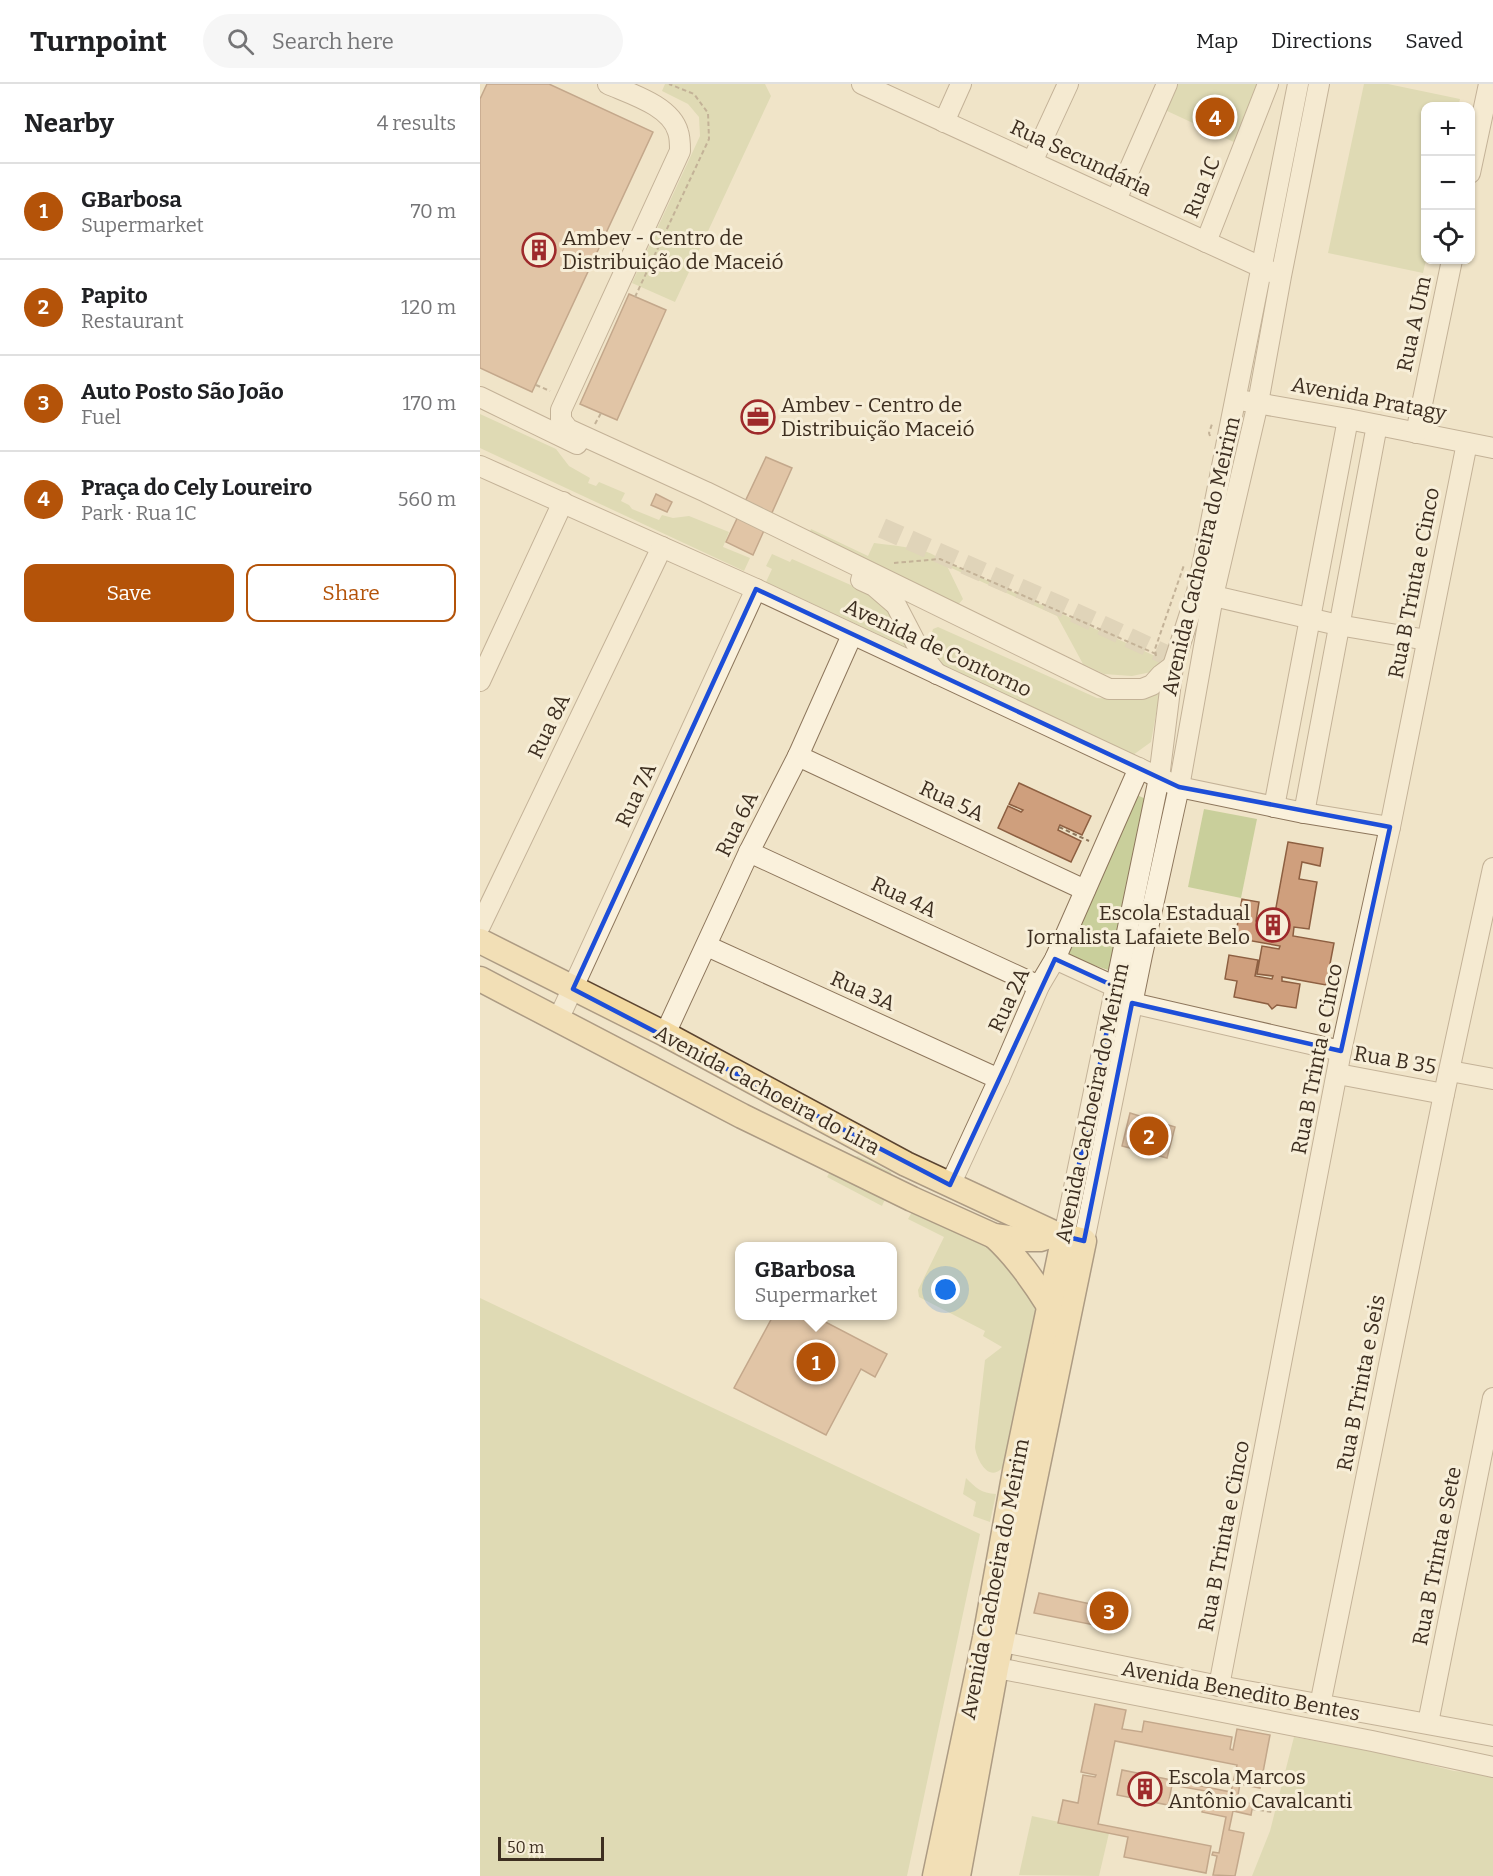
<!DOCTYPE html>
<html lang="en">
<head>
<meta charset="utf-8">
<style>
	body { margin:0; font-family:Bitter,serif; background:#f6f6f6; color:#202124 }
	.controls { position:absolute; right:18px; top:18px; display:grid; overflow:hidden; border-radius:12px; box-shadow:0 2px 4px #0004 }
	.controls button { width:54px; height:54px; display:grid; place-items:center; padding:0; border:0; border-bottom:2px solid #e0e0e0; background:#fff; color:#202124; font:30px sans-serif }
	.scale { position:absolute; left:18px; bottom:15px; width:106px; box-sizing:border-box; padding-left:6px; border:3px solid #3d2e20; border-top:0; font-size:16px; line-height:21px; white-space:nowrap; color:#3d2e20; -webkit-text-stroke:4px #f7eed8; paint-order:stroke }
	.you { position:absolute; left:466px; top:1206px; width:21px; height:21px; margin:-15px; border:4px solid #fff; border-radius:50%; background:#1a73e8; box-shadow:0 0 0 9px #1a73e833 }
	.badge { display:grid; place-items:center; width:39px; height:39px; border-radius:50%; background:#b45309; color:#fff; font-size:20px; font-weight:700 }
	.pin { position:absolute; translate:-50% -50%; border:3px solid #fff; box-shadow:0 2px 6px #0006 }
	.popup { position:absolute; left:255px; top:1158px; width:162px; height:78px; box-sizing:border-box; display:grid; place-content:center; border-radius:12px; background:#fff; filter:drop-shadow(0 2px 4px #0005); font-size:20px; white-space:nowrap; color:#757577 }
	.popup b { font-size:22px; color:#202124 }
	.popup::after { content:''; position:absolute; left:50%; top:100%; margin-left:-12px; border:12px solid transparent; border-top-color:#fff }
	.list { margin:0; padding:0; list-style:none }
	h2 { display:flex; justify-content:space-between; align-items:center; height:78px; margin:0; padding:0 24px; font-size:26px }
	h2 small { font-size:20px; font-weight:400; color:#757577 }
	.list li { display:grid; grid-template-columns:39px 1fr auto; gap:18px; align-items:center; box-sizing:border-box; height:96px; padding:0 24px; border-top:2px solid #e0e0e0 }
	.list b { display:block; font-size:22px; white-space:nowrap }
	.list p { margin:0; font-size:20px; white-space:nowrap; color:#757577 }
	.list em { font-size:20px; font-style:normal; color:#757577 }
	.actions { display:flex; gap:12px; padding:18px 24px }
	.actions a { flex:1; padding:14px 0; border:2px solid #b45309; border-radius:12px; text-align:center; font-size:21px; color:#b45309 }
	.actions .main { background:#b45309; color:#fff }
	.icon { flex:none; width:33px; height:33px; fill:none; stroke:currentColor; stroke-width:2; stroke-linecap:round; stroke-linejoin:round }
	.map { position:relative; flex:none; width:1013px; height:1792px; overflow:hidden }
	header { display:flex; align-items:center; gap:36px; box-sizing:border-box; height:84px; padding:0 30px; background:#fff; border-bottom:2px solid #e0e0e0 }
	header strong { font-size:28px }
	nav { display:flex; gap:33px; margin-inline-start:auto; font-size:21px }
	.search { width:420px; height:54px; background:#f6f6f6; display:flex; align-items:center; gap:15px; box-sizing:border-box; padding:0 21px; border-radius:33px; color:#757577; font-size:22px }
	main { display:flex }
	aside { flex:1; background:#fff }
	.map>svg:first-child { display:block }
	.green { fill:#c9cf9b }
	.building { fill:#cf9f7d; stroke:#8d5f41; stroke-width:1.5 }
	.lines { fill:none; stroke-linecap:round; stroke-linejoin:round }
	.minor-tunnel { stroke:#ccc0a6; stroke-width:20; stroke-dasharray:20 10; stroke-linecap:butt }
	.minor-casing { stroke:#8d765c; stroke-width:22 }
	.major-casing { stroke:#5b4430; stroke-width:27 }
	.path { stroke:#8d765c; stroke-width:2; stroke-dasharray:4.5 3; stroke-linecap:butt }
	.minor { stroke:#faf1dc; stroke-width:20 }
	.major { stroke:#f3d9a0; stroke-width:24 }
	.marked { fill:none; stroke:#1d4ed8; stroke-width:4.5; stroke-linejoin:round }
	.labels { text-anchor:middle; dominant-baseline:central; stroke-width:6; stroke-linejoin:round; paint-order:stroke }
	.street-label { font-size:21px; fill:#3d2e20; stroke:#f7eed8 }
	.poi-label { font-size:21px; fill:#3d2e20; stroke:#f7eed8; text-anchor:start }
</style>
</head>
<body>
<header>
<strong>Turnpoint</strong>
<div class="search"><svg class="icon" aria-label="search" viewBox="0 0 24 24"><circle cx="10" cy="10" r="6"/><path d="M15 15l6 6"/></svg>Search here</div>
<nav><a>Map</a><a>Directions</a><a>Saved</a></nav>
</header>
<main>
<aside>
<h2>Nearby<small>4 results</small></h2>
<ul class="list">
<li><span class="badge">1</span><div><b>GBarbosa</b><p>Supermarket</p></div><em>70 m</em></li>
<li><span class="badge">2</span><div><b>Papito</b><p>Restaurant</p></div><em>120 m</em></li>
<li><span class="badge">3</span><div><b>Auto Posto São João</b><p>Fuel</p></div><em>170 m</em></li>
<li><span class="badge">4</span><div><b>Praça do Cely Loureiro</b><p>Park · Rua 1C</p></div><em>560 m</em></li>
</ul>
<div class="actions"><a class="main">Save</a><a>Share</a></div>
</aside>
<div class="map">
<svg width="1013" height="1792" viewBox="0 0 1013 1792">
	<rect width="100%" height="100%" fill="#f0e4c8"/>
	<g class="green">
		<path d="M185 0H285L291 12 195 218 152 199 220 52 219 33 208 20 182 7Z"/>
		<path d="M697 0H785L758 60 685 26Z"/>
		<path d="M884 0H908L980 15 978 22H946V176L943 189 848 169Z"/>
		<path d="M0 330 76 365 89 382 110 394 108 399 116 402 119 398 145 409 141 417 149 421 152 425 179 436 182 431 193 434 209 432 249 448 243 463 270 474 264 487 0 364Z"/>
		<path d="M331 445 388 472 394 459C413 462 446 463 460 475L684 576 676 587 652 592 624 590 603 580 577 532 467 482 483 515 477 522 398 481 329 450Z"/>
		<path d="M292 470 310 478 312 475 391 510 411 527 434 567 286 498 292 485 286 482Z"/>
		<path d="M458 543 617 614 650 616 680 608 671 658 653 671 457 578 451 553 453 545Z"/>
		<path d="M657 711 668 716 631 887 584 871Z"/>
		<path d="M724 725 777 735 761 814 708 803Z"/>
		<path d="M378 1072 411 1088 413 1097 402 1122 347 1093C354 1079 363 1075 378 1072Z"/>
		<path d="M432 1128 544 1163C558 1180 561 1185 560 1207L534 1355C525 1363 529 1378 521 1385 508 1398 496 1374 495 1363L505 1276 522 1263 503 1252 505 1247 439 1213 438 1206 464 1153 428 1135Z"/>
		<path d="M0 1214 500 1450 427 1792H0Z"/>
		<path d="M486 1394C496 1404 501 1409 516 1410L510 1438 493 1432 496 1418 483 1410Z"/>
		<path d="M814 1653 911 1671 974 1687 1001 1689 1013 1693V1792H772L790 1747Z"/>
		<path d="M552 1732 629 1749 619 1792 539 1791Z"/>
	</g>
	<g class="building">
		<path d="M7 0H69L173 48 52 308 0 284V15Z"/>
		<path d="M149 210 186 226 137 336 100 320Z"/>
		<path d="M286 373 312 384 273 471 246 458Z"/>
		<path d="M176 410 192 418 187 428 171 421Z"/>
		<path d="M539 699 611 732 602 751 580 741 579 743 578 746 601 757 591 778 518 744 528 722 541 728 543 726 529 720Z"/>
		<path d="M808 758 843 764 840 782 822 778 819 795 837 798 829 845 814 843 813 852 854 859 846 901 802 893V897L820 900 816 924 797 921 792 925 788 920 754 913 757 897 745 895 749 871 778 876 775 892 792 895 793 892 777 890 782 862 799 865 800 862 755 854 762 815 779 818 776 837 793 840Z"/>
		<path d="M650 1029 695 1043 687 1074 642 1062Z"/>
		<path d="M293 1232H334L407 1270 395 1293 381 1285 346 1351 254 1304Z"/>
		<path d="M559 1509 639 1526 634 1545 554 1529Z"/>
		<path d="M615 1620 646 1626 642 1645 662 1648 664 1637 752 1653 750 1665 753 1666 757 1645 790 1651 780 1704 760 1700 757 1716 773 1720 771 1731 753 1727 749 1746 764 1749 755 1792 733 1791 737 1772 732 1771 733 1768 739 1769 746 1733 722 1728 726 1707 692 1701 688 1721 637 1711 642 1686 751 1708 757 1681 635 1657 618 1740 731 1762 726 1789 644 1773 648 1753 578 1739 583 1716 598 1719 603 1691 615 1693 616 1691 601 1688Z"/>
	</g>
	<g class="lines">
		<path class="minor-tunnel" d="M402 444 578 521 695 575"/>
		<defs>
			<g id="minor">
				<path d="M128 0C151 10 191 22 198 48 200 53 200 61 200 67L81 326V336L88 345 226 408 629 605H662L672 601 681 591 693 582"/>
				<path d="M382 0 794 189"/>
				<path d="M464 38 481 0"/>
				<path d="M552 78 588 0"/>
				<path d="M990 89 1009 0"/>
				<path d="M636 116 687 0"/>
				<path d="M726 158 788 0"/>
				<path d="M0 313 97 360"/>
				<path d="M765 317 868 335 1013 364"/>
				<path d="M936 349 972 176"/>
				<path d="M0 382 276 505 699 703 824 729 910 743"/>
				<path d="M381 496 394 502 416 521 442 571 457 590"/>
				<path d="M721 509 858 541 947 556"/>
				<path d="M0 597 83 418"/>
				<path d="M318 672 605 806"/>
				<path d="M794 723 868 335"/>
				<path d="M824 729 897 341"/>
				<path d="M269 768 559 902"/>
				<path d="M0 842 182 463"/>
				<path d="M227 862 519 995"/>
				<path d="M575 875 636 903"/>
				<path d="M652 919 861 967"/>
				<path d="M78 936 276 505"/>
				<path d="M185 950 269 768 318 672 372 551"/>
				<path d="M970 987 1013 995"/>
				<path d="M858 990 964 1010"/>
				<path d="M470 1101 519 995 559 902 575 875 659 684"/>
				<path d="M584 1152 679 694 693 582 717 508 818 0"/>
				<path d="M604 1157 662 871 699 703 733 512 778 319 801 192 839 0"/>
				<path d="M509 1555 739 1602 1013 1652"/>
				<path d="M502 1581 892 1657 1013 1683"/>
				<path d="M739 1602 861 967 910 743 987 359"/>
				<path d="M840 1621 964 1010 1013 784"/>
				<path d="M948 1639 1013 1314"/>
			</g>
			<g id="major">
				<path d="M0 857 185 950 426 1080 576 1150 604 1157 516 1584 478 1792"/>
				<path d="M0 895 262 1032 432 1115 514 1152 536 1155H560L576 1150"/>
				<path d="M514 1152C537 1173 553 1196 569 1222"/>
				<path d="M455 1792 505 1554 535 1387 584 1152"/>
			</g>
		</defs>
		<use href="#minor" class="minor-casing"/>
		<use href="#major" class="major-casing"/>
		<g class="path">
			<path d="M155 213 229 55 228 29 214 10 189 0"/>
			<path d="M56 301 70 307"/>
			<path d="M115 340 121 329"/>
			<path d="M730 352 729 349 732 340"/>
			<path d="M414 479 460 475 676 570"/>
			<path d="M676 572 675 565 704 481"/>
			<path d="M579 743 609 757"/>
			<path d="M772 1725 792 1728"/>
		</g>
		<use href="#minor" class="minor"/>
		<use href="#major" class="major"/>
	</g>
	<path d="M0 0H1013V1792H0ZM276 505 699 703 910 743 861 967 652 919 604 1157 584 1152 636 903 575 875 470 1101 93 905Z" fill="#f0e4c8" fill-opacity=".55" fill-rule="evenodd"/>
	<path class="marked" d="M276 505 699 703 910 743 861 967 652 919 604 1157 584 1152 636 903 575 875 470 1101 93 905Z"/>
	<defs>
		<symbol id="building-ring" viewBox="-11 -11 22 22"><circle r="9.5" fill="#f7eed8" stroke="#9e2a2b" stroke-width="1.5"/><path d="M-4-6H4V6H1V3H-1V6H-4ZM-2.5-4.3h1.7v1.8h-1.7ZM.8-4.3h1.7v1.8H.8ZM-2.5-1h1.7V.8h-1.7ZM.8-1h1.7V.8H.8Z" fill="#9e2a2b"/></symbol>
		<symbol id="office-ring" viewBox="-11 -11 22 22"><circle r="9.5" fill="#f7eed8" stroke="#9e2a2b" stroke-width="1.5"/><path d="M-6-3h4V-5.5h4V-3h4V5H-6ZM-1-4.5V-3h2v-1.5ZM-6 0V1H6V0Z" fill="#9e2a2b"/></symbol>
	</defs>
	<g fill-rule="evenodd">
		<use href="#building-ring" x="40" y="147" width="38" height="38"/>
		<use href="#office-ring" x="259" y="314" width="38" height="38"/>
		<use href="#building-ring" x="774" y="822" width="38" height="38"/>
		<use href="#building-ring" x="646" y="1686" width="38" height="38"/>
	</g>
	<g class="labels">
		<g class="street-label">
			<text transform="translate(601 74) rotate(25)">Rua Secundária</text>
			<text transform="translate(722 103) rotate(-68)">Rua 1C</text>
			<text transform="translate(934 240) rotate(-78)">Rua A Um</text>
			<text transform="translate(889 315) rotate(11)">Avenida Pratagy</text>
			<text transform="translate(721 472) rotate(-77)">Avenida Cachoeira do Meirim</text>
			<text transform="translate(934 499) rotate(-79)">Rua B Trinta e Cinco</text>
			<text transform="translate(458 564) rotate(25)">Avenida de Contorno</text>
			<text transform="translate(69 642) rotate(-64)">Rua 8A</text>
			<text transform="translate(156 711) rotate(-65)">Rua 7A</text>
			<text transform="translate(472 717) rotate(25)">Rua 5A</text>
			<text transform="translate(257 740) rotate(-64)">Rua 6A</text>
			<text transform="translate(424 813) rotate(25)">Rua 4A</text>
			<text transform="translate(383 907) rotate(24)">Rua 3A</text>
			<text transform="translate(529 916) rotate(-65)">Rua 2A</text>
			<text transform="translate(837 975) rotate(-79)">Rua B Trinta e Cinco</text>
			<text transform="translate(915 976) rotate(10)">Rua B 35</text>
			<text transform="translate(287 1006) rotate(28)">Avenida Cachoeira do Lira</text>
			<text transform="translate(612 1019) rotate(-78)">Avenida Cachoeira do Meirim</text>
			<text transform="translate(881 1299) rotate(-79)">Rua B Trinta e Seis</text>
			<text transform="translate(744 1452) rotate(-79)">Rua B Trinta e Cinco</text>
			<text transform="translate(957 1472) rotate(-79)">Rua B Trinta e Sete</text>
			<text transform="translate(515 1495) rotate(-79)">Avenida Cachoeira do Meirim</text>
			<text transform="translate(761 1607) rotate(11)">Avenida Benedito Bentes</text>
		</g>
		<g class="poi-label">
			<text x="82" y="154">Ambev - Centro de<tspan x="82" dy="24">Distribuição de Maceió</tspan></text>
			<text x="301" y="321">Ambev - Centro de<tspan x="301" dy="24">Distribuição Maceió</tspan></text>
			<text x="770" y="829" text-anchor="end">Escola Estadual<tspan x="770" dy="24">Jornalista Lafaiete Belo</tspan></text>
			<text x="688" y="1693">Escola Marcos<tspan x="688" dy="24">Antônio Cavalcanti</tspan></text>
		</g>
	</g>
</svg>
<div class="controls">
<button>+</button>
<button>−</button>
<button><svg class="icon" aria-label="locate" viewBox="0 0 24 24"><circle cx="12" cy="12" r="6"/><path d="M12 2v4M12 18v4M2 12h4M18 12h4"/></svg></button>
</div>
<div class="scale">50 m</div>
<div class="you"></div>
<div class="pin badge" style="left:336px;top:1278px">1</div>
<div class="popup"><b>GBarbosa</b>Supermarket</div>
<div class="pin badge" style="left:669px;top:1052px">2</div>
<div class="pin badge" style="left:629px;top:1527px">3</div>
<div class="pin badge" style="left:735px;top:33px">4</div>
</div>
</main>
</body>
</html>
